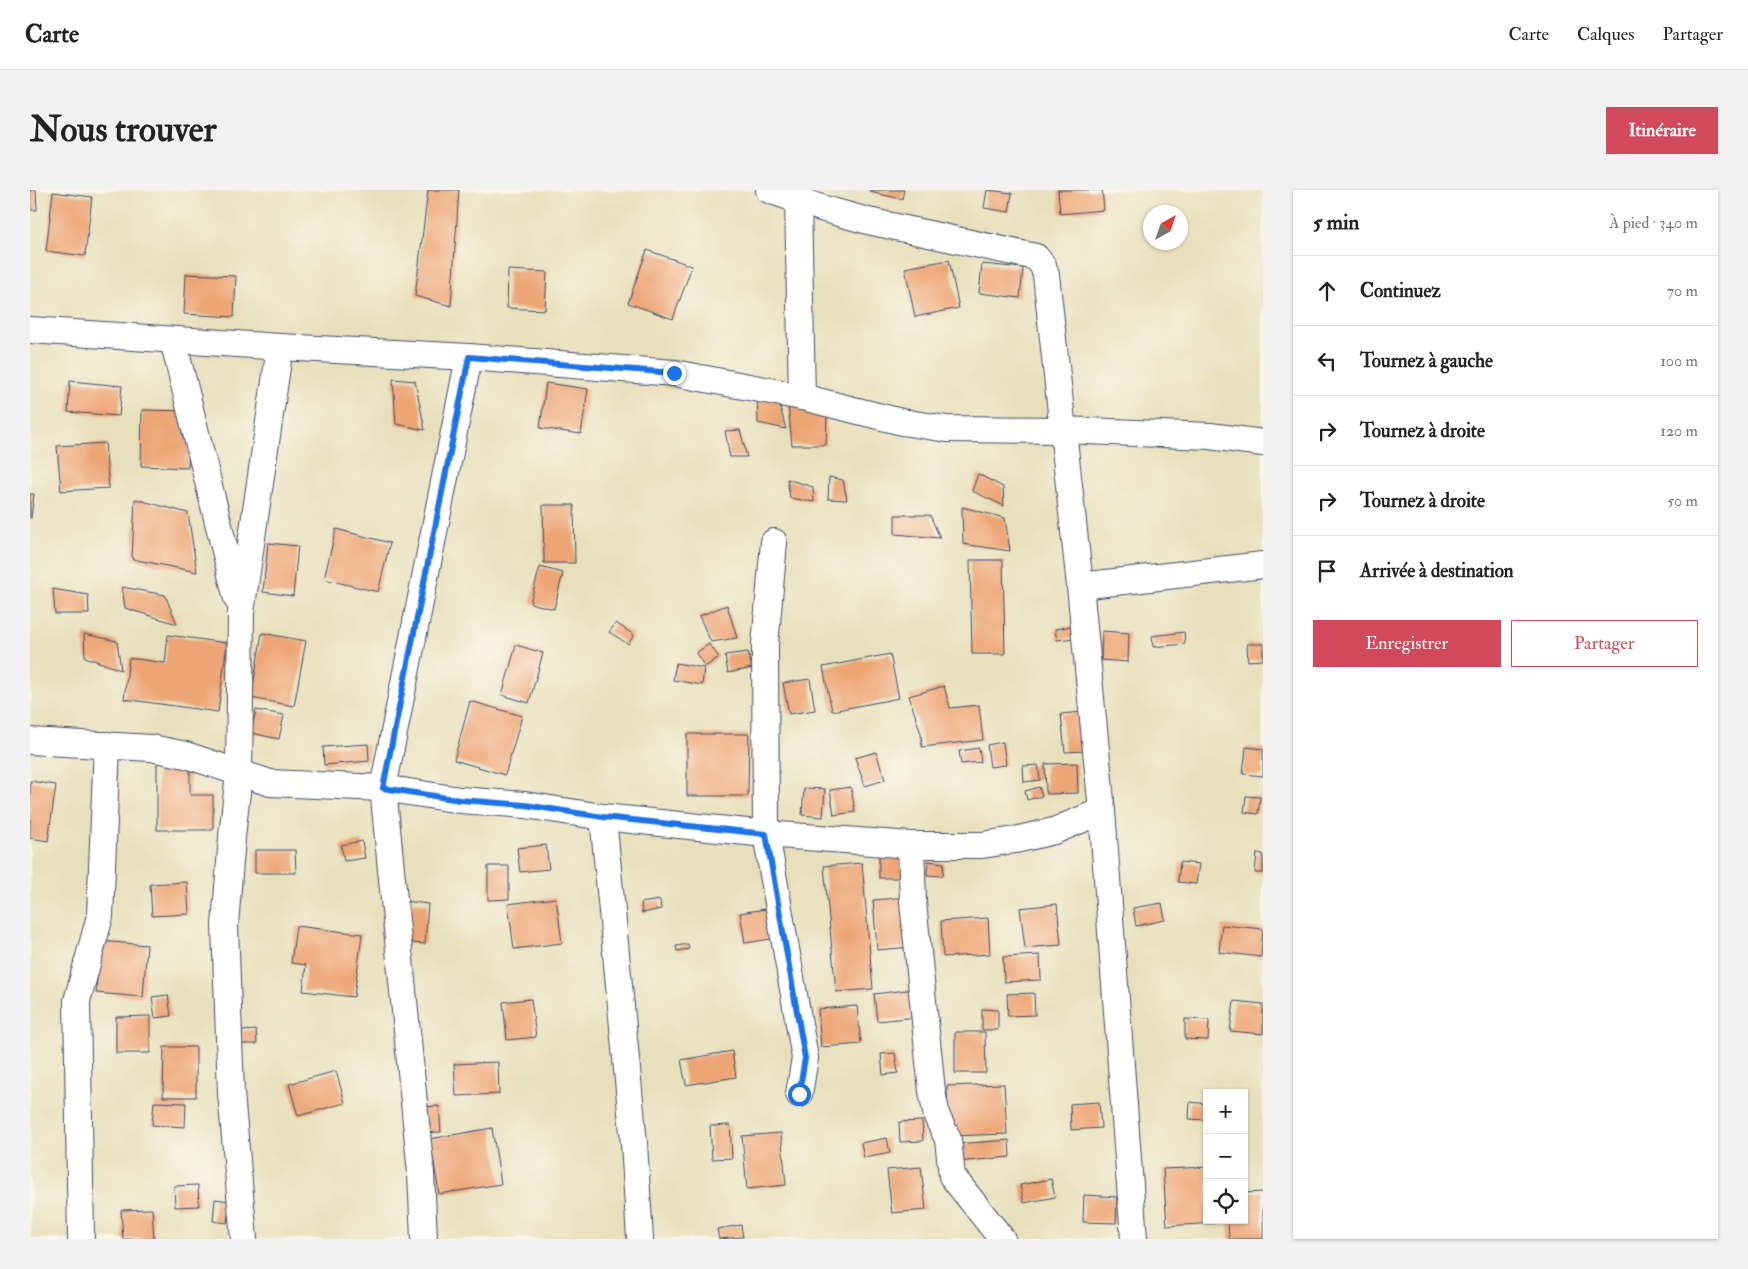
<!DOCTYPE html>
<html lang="fr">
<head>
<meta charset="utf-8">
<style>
	body { margin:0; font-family:"IM FELL Double Pica",serif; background:#f2f2f2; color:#222 }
	.controls { position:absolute; right:15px; bottom:15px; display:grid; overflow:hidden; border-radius:0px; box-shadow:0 1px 4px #0004 }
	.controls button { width:45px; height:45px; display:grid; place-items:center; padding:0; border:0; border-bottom:1px solid #e0e0e0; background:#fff; color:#222; font:25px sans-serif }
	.compass { position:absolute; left:1113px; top:15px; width:45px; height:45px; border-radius:50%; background:#fff; box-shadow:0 1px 4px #0004; rotate:40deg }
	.stop { position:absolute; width:15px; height:15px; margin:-11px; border:4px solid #1a73e8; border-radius:50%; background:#fff }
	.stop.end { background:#1a73e8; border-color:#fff; box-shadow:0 1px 5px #0008 }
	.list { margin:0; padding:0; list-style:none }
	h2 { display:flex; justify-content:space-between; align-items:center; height:65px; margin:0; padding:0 20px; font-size:21px }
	h2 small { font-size:16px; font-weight:400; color:#767676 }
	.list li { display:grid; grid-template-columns:32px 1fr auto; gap:15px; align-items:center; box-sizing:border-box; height:70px; padding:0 20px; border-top:1px solid #e0e0e0 }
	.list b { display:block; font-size:19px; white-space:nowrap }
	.list em { font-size:16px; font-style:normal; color:#767676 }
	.actions { display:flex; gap:10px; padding:15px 20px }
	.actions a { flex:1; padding:11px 0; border:1px solid #d1495b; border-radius:0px; text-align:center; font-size:18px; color:#d1495b }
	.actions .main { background:#d1495b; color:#fff }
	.icon { flex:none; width:28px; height:28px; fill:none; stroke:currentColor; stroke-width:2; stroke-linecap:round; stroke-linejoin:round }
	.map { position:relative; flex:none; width:1233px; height:1049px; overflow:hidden; border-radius:0px }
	header { display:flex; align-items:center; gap:30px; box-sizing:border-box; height:70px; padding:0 25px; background:#fff; border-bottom:1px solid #e0e0e0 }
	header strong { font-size:24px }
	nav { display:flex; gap:28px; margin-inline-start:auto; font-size:18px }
	.intro { display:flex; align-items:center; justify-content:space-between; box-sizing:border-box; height:120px; padding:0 30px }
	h1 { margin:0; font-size:35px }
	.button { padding:12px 22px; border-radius:0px; background:#d1495b; color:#fff; font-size:18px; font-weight:700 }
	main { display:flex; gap:30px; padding:0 30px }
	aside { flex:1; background:#fff; border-radius:0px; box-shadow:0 1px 4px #0004 }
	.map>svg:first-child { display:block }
	.building { fill:#eda575 }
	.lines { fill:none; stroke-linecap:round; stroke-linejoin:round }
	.street-casing { stroke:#3a4a6c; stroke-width:28 }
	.street { stroke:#fff; stroke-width:26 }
	.route { stroke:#1a73e8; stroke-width:6 }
</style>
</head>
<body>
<header>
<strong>Carte</strong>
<nav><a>Carte</a><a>Calques</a><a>Partager</a></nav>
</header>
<div class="intro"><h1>Nous trouver</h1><a class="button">Itinéraire</a></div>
<main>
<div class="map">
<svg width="1233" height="1049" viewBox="0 0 1233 1049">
	<rect width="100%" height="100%" fill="#fbf7ec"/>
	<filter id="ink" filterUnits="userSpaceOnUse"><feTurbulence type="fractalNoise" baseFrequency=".02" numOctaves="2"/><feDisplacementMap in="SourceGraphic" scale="10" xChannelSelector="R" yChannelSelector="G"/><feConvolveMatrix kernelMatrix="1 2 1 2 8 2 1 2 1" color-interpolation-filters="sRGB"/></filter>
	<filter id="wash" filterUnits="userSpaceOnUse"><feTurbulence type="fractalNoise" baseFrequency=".0096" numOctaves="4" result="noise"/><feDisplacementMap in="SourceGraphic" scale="20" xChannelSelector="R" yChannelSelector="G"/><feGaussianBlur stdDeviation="1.12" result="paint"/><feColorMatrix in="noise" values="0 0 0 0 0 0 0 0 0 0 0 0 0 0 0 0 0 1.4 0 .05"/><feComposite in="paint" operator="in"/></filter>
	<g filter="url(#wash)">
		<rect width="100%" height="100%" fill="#e8e0bc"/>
		<g id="blocks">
			<g class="building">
				<path d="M0 0H6L7 20H0Z"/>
				<path d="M398 0H429L421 116 385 106Z"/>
				<path d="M840 0H874L872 9 839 2Z"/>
				<path d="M957 0 982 3 979 22 954 18Z"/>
				<path d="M1028 0H1072L1074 20 1030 24Z"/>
				<path d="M23 2 62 7 55 66 16 61Z"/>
				<path d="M617 60 662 76 643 129 598 113Z"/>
				<path d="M919 70 929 118 885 127 875 78Z"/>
				<path d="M952 74 993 78 990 108 949 103Z"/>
				<path d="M478 80 517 82 515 120 477 118Z"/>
				<path d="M156 84 206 86 204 127 154 124Z"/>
				<path d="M363 189 385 191 395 240 366 234Z"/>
				<path d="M40 191 92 196 89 226 38 222Z"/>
				<path d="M516 193 558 199 551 244 510 238Z"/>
				<path d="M727 203 748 209 756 239 728 233Z"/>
				<path d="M758 214 797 219 796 255H762Z"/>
				<path d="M112 220 160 221 158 278 111 276Z"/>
				<path d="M710 240 717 267H700L695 241Z"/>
				<path d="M75 253 79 298 31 301 27 256Z"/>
				<path d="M948 284 973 297 974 316 942 301Z"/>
				<path d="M799 287 813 290 817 310 798 309Z"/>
				<path d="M757 289 783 297 784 312 760 308Z"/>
				<path d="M0 304H4L1 328H0Z"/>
				<path d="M105 309 158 323 167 382 102 369Z"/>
				<path d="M513 315H544L545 373H514Z"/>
				<path d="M932 317 975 328 980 361 933 354Z"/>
				<path d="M865 325H900L910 348 865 344Z"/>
				<path d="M306 339 360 353 348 402 294 389Z"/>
				<path d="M238 353 268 356 263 406 233 402Z"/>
				<path d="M940 370H973L975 464H942Z"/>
				<path d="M510 377 533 383 524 419 500 413Z"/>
				<path d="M92 397 135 405 147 434 95 418Z"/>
				<path d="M23 399 58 405 59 424H25Z"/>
				<path d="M697 415 707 448 681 452 669 426Z"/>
				<path d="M586 433 604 445 598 454 579 442Z"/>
				<path d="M1042 436 1045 448 1027 450 1025 439Z"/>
				<path d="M1072 441 1099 443 1098 472 1071 470Z"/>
				<path d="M1154 442 1155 454 1123 457 1122 446Z"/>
				<path d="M232 443 276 451 264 516 221 508Z"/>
				<path d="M54 444 87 451 91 480 55 467Z"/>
				<path d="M138 445 197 453 188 522 94 509 99 468 135 473Z"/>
				<path d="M679 454 689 467 675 477 666 463Z"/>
				<path d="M1217 454H1233V470L1218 471Z"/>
				<path d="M486 455 513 463 499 513 472 505Z"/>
				<path d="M718 462 722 478 698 483 695 465Z"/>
				<path d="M860 464 869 508 802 521 793 477Z"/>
				<path d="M646 473 674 478 672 495 643 490Z"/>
				<path d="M780 489 785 520 759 524 753 493Z"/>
				<path d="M914 496 920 518 949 515 953 550 892 557 891 544 879 506Z"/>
				<path d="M440 511 492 526 475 585 424 570Z"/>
				<path d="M226 520 254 525 249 549 221 543Z"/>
				<path d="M1052 522 1056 561 1035 562 1031 524Z"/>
				<path d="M657 544H719L718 606H657Z"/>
				<path d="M973 552 976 575 960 577 957 555Z"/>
				<path d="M338 554 339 571 294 575 293 557Z"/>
				<path d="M1216 557 1233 559V586L1213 584Z"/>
				<path d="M949 558 951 572 931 574 929 561Z"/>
				<path d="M846 562 855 590 835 596 825 568Z"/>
				<path d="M127 570H160V605H183V640H127Z"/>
				<path d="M1047 573 1048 603 1016 604 1015 574Z"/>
				<path d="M1008 575 1010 590 994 592 993 576Z"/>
				<path d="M0 591 26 595 18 651 0 648Z"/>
				<path d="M821 597 825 622 804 625 800 600Z"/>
				<path d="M1009 597 1012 606 997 610 995 601Z"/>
				<path d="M774 598 795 599 793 627 772 625Z"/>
				<path d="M1216 606 1230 607 1228 624 1214 622Z"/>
				<path d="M332 651 335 668 314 671 311 655Z"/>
				<path d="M516 655 519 679 490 682 487 658Z"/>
				<path d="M225 660H265L266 683H225Z"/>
				<rect x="849" y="661" width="29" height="27"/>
				<path d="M1227 663 1233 664V683H1225Z"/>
				<path d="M898 671 914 673 913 686 897 685Z"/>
				<path d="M1150 672 1169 674 1166 694 1148 692Z"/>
				<path d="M832 673 843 799 806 802 794 676Z"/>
				<path d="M458 676H479V709L458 710Z"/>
				<path d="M157 692 159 724 122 726 120 694Z"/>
				<path d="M878 707 882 757 847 760 843 710Z"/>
				<path d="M526 708 532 753 484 759 478 714Z"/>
				<path d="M630 710 631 719 612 723 611 713Z"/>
				<path d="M375 711 398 714 395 754 371 752Z"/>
				<path d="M1132 713 1135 730 1106 736 1103 718Z"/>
				<path d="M1027 714 1031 755 995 758 990 718Z"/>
				<path d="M742 718 747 748 715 753 710 723Z"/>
				<path d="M958 728 960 764 913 767 911 731Z"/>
				<path d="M1192 735 1233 739 1231 767 1189 762Z"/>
				<path d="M266 736 332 744 324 807 273 801 276 775 261 773Z"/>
				<path d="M70 751 117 755 113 807 66 803Z"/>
				<path d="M658 754 659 759 647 761 646 756Z"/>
				<path d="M1010 765 1011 790 974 792 973 767Z"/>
				<path d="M885 799 888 827 847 831 844 804Z"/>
				<path d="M1004 803 1005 825 978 826 977 804Z"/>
				<path d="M138 805 141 826 125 828 122 807Z"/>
				<path d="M501 809 506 847 477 850 473 812Z"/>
				<path d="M1204 811 1233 814V844L1200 841Z"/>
				<path d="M827 816 831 854 791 857 788 819Z"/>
				<path d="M952 819 968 820V840H952Z"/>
				<path d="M120 826V863H86V827Z"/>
				<path d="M1155 829 1179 830 1178 850 1155 849Z"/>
				<path d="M226 840 227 854H212L211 841Z"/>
				<path d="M925 842H955L956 883H925Z"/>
				<path d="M134 857H166V907H133Z"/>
				<path d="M702 861 706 887 656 895 651 870Z"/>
				<path d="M865 863 868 883 853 885 851 864Z"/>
				<path d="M468 872 469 904 426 906 424 874Z"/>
				<path d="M306 881 315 913 268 926 259 894Z"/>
				<path d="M974 894 977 944 919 946 917 896Z"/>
				<path d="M124 912 156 913 155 937 122 935Z"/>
				<path d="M1069 912 1071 938 1041 940 1040 914Z"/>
				<path d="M1160 912 1177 914V930L1159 929Z"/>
				<path d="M409 916 411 942 393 943 391 917Z"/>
				<path d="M892 931 893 951 870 952 869 932Z"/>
				<path d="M700 935 702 968 682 969 680 936Z"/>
				<path d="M462 938 471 994 409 1004 400 949Z"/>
				<path d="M751 943 756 995 717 999 712 946Z"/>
				<path d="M857 948 860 963 834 968 831 953Z"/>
				<path d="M979 950 980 967 927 972 925 954Z"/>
				<path d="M891 977 896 1020 862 1023 857 980Z"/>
				<path d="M1177 977V1030H1184L1185 1033 1137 1036 1133 979Z"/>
				<path d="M1021 989 1025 1007 994 1013 990 995Z"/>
				<path d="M168 995 169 1016 145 1017 144 996Z"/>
				<path d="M1233 1002V1049H1199L1198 1030H1214V1003Z"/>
				<path d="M1054 1005 1087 1007 1086 1033 1053 1032Z"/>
				<path d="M185 1009 200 1011 197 1033 183 1031Z"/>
				<path d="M122 1019 124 1049H93L91 1020Z"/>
				<path d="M711 1035 713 1047 689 1049 687 1039Z"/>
			</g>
		</g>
	</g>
	<g filter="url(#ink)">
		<use href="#blocks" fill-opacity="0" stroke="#3a4a6c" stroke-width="1"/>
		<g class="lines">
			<defs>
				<g id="street">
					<path d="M739 0 791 18 838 31 1006 67 1013 76 1016 85 1050 396 1072 621 1104 1049"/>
					<path d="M768 10 772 207"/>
					<path d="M0 140 250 157 439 167 644 183 772 207 872 232 917 239 1032 240 1180 246 1233 253"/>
					<path d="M143 150 207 409"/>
					<path d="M744 352 735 455 736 644 775 868 769 904"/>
					<path d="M1050 396 1233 375"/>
					<path d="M0 551 121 558 156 565 240 593 353 598 430 610 495 615 573 627 736 644 881 655H952L985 650 1024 641 1072 621"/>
					<path d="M573 627 604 953 610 1049"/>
					<path d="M881 655 883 712 902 901 907 927 918 949 922 986 972 1049"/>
					<path d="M51 1049 47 811 70 726 77 555"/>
					<path d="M214 1049 201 903 195 735 202 647 209 583 211 422 250 157"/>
					<path d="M394 1049 391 983 353 598 439 167"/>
				</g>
			</defs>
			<use href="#street" class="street-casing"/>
			<use href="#street" class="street"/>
		</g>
	</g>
	<g class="lines" filter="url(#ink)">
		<path class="route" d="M644 183 439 167 353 598 430 610 495 615 573 627 736 644 775 868 769 904"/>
	</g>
</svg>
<div class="controls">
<button>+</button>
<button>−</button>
<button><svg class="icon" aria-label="locate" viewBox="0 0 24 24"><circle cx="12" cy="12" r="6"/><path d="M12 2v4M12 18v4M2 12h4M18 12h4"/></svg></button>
</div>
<svg class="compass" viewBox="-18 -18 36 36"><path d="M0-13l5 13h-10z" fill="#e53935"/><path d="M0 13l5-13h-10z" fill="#767676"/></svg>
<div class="stop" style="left:769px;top:904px"></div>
<div class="stop end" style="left:644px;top:183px"></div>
</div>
<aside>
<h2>5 min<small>À pied · 340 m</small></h2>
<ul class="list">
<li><svg class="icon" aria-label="ahead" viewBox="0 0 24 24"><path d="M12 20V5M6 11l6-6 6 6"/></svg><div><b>Continuez</b></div><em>70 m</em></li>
<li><svg class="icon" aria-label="left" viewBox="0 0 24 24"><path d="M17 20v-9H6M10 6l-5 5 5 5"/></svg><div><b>Tournez à gauche</b></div><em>100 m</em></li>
<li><svg class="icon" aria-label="right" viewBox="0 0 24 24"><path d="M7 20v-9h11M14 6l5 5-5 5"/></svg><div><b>Tournez à droite</b></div><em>120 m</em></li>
<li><svg class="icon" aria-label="right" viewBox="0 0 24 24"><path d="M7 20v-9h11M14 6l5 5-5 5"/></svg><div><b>Tournez à droite</b></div><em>50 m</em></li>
<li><svg class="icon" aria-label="arrive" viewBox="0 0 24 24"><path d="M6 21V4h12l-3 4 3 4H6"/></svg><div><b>Arrivée à destination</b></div></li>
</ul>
<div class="actions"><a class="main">Enregistrer</a><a>Partager</a></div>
</aside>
</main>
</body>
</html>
